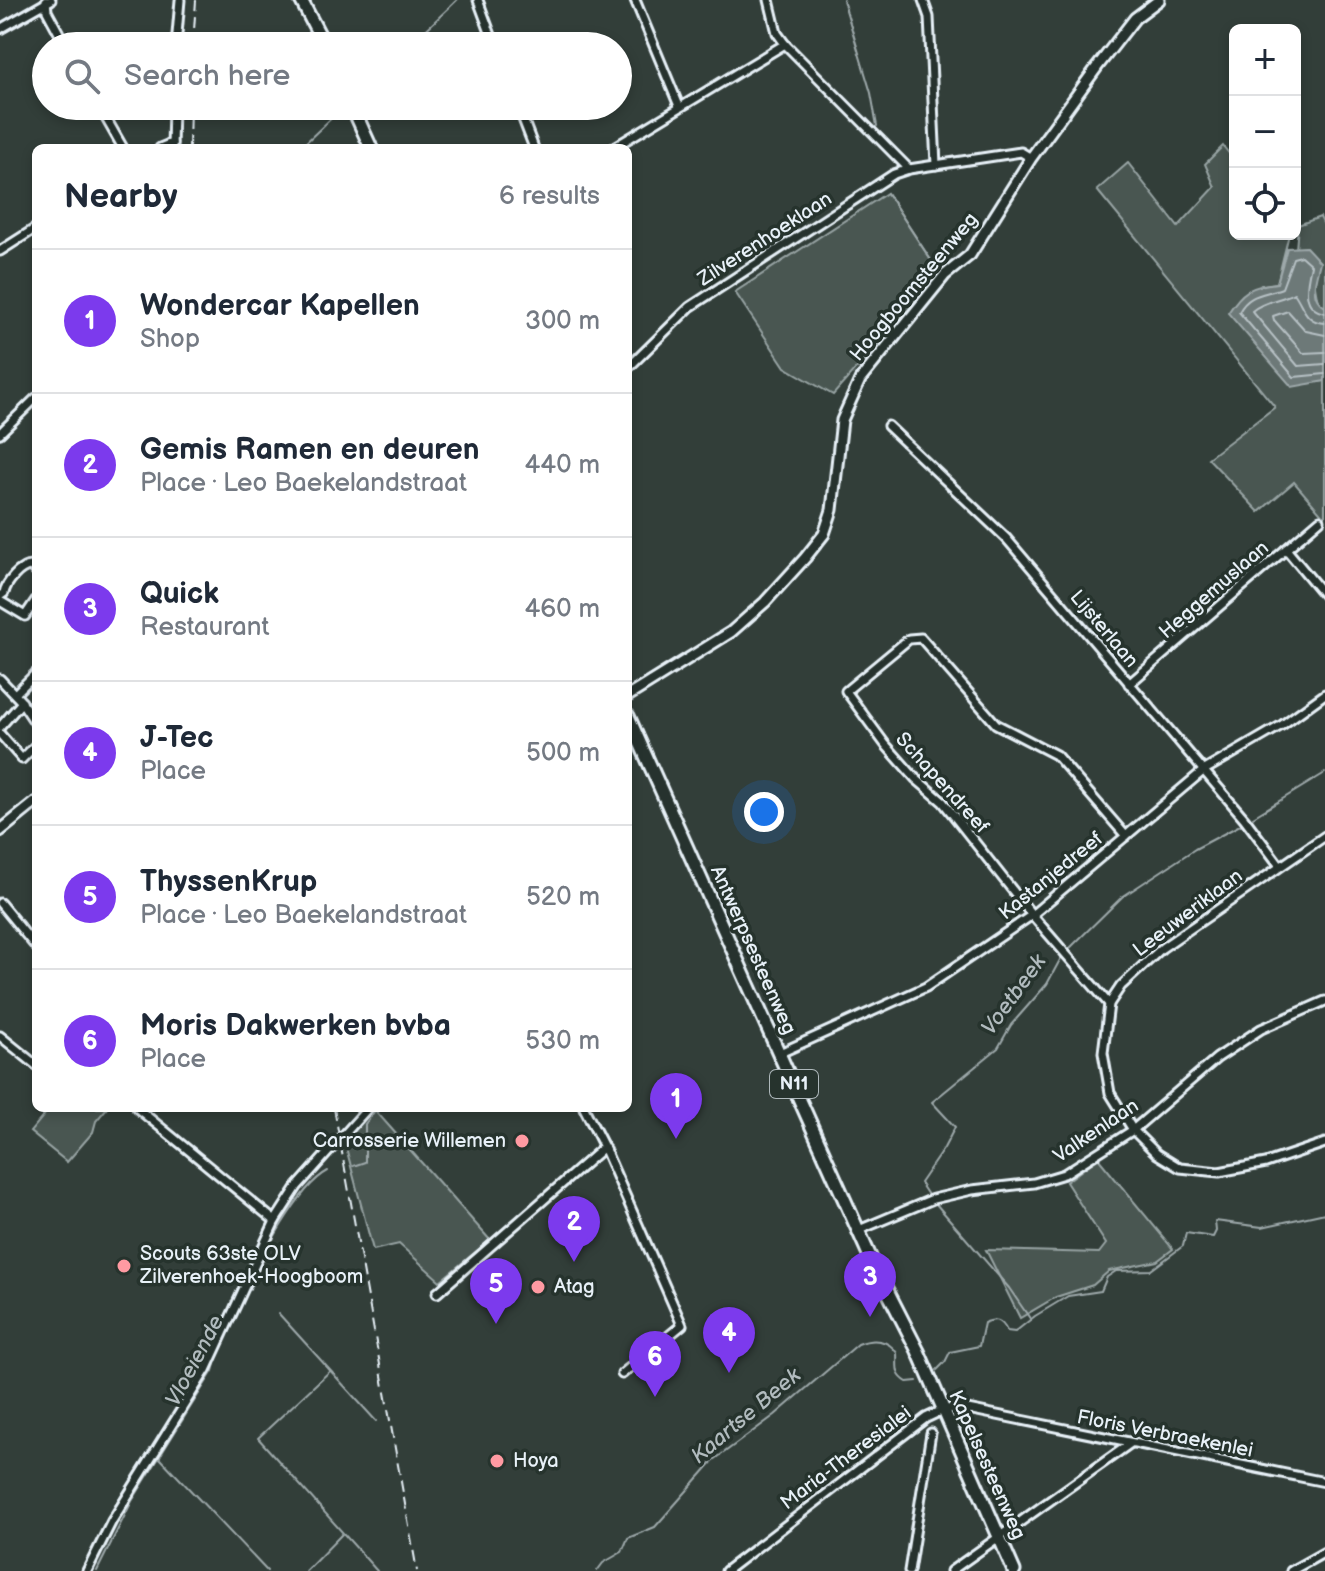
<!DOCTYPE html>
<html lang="en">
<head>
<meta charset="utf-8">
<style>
	body { margin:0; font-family:"Balsamiq Sans",sans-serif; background:#f6f6f7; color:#1f2937 }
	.controls { position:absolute; right:24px; top:24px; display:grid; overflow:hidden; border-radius:12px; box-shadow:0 4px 12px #0003 }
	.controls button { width:72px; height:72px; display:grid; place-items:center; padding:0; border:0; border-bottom:2px solid #e0e1e3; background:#fff; color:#1f2937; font:40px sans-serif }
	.you { position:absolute; left:764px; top:812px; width:28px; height:28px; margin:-20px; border:6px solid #fff; border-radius:50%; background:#1a73e8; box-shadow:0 0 0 12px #1a73e833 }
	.badge { display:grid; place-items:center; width:52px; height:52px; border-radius:50%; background:#7c3aed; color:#fff; font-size:26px; font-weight:700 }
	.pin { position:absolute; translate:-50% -66px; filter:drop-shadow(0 2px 4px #0008) }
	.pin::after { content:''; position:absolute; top:42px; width:28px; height:24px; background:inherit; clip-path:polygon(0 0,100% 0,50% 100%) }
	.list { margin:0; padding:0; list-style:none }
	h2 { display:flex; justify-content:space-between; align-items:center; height:104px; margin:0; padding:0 32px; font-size:34px }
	h2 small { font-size:26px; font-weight:400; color:#747a83 }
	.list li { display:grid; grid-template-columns:52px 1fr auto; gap:24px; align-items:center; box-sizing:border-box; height:144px; padding:0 32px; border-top:2px solid #e0e1e3 }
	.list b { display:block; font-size:30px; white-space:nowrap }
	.list p { margin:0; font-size:26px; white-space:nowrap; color:#747a83 }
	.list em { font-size:26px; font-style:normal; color:#747a83 }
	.icon { flex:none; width:44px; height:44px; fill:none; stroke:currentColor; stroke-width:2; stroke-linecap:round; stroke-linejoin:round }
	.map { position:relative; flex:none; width:1325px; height:1571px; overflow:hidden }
	.search { position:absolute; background:#fff; box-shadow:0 4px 12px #0003; left:32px; top:32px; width:600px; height:88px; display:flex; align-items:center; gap:20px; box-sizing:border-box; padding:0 28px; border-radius:44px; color:#747a83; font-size:30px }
	.panel { position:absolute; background:#fff; box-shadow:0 4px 12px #0003; left:32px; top:144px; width:600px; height:968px; border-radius:12px }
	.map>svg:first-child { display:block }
	.green { fill:#495651; stroke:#98a4a4; stroke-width:2 }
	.water { fill:#6d7978; stroke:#9ea9ab; stroke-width:2 }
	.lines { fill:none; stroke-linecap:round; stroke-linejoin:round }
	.shore { stroke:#b7c1c5; stroke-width:2 }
	.stream { stroke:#9ea9ab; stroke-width:2 }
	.minor-casing { stroke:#e8f1f8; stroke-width:13 }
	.tertiary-casing { stroke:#e8f1f8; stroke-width:15 }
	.primary-casing { stroke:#e8f1f8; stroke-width:17 }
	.minor { stroke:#26332d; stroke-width:7 }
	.tertiary { stroke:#26332d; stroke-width:9 }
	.primary { stroke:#26332d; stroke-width:11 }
	.rail { stroke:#e8f1f8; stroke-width:2; stroke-dasharray:12 6; stroke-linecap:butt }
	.poi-dot { fill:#ff9aa2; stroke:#26332d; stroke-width:3 }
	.labels { text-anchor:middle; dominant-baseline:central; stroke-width:7; stroke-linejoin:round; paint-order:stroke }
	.shield { fill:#26332d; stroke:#aeb8bb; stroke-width:2 }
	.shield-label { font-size:18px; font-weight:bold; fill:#e8f1f8 }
	.street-label { font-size:20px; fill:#e8f1f8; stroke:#26332d }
	.poi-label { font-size:20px; fill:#e8f1f8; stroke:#26332d; text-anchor:start }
	.water-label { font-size:22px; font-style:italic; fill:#b1bbbe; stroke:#26332d }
</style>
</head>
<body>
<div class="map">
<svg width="1325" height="1571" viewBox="0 0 1325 1571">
	<rect width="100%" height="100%" fill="#323e39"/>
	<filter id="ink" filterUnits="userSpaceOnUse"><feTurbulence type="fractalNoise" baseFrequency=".0125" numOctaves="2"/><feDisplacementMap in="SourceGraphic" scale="16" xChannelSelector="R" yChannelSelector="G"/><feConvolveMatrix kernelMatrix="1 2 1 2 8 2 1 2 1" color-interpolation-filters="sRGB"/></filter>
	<g filter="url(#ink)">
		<g class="green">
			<path d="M1223 146 1235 161V234H1289L1277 283 1261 285 1292 386 1325 381V518L1294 482 1259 512 1208 458 1275 407 1097 190 1128 163 1178 227 1215 187 1205 164Z"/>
			<path d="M887 193 940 274 833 395 785 367 735 292Z"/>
			<path d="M1320 217 1325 227V307L1318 303 1312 269 1296 250 1298 225Z"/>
			<path d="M50 1108H107L96 1121 93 1132 67 1162 30 1132Z"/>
			<path d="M373 1108 490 1240 440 1281 399 1244 373 1250 344 1140Z"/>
			<path d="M1098 1158 1173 1249 1157 1261 1109 1271 1093 1285 1056 1297 1020 1318 986 1250 1099 1253 1106 1244 1066 1182Z"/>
		</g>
		<path class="water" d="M1306 247 1320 262C1316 279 1308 296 1325 307V381L1292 387 1228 313C1242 291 1250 286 1277 283L1287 248Z"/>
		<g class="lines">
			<g class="shore">
				<path d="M1325 313C1300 309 1307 283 1311 265L1301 256 1293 258 1282 288C1264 295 1249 293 1239 312L1294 377 1325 374"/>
				<path d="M1325 323C1304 322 1304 306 1294 293 1281 300 1263 301 1252 311L1298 366 1325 364"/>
				<path d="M1325 335 1306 331 1288 311 1273 316 1274 320 1303 353 1325 352"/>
			</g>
			<g class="stream">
				<path d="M843 0 871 93 877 126"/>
				<path d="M409 46 457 0"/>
				<path d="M300 148 341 109"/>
				<path d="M887 193 940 274"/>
				<path d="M9 430 36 404"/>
				<path d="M0 439 6 433"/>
				<path d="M1253 817 1325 773"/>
				<path d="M1069 949 1122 897 1195 849 1242 824"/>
				<path d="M353 1166 365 1162V1124L377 1108"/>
				<path d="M928 1195 920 1183 944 1148 955 1127 932 1102 998 1048 1011 1025 1047 984 1061 958"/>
				<path d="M936 1204 1009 1288 1031 1320"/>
				<path d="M245 1294C261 1261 296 1188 328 1171"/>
				<path d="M279 1314 376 1421"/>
				<path d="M937 1370 945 1362 950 1352 979 1346 984 1323C996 1318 1001 1319 1007 1331L1015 1332 1035 1316 1068 1296 1101 1291 1107 1277 1116 1271 1151 1270 1183 1246 1186 1233 1213 1237 1216 1231 1215 1221 1262 1227 1325 1213"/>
				<path d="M330 1371 258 1438 377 1571"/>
				<path d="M160 1458 267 1571"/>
				<path d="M97 1571 132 1501 213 1371 220 1347"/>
				<path d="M306 1571 342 1534"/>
				<path d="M597 1571 603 1563 622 1552 628 1538 655 1527 714 1460 775 1415 858 1344C873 1338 888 1339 897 1353 898 1367 894 1374 907 1382L917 1381"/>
			</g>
			<defs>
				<g id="minor">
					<path d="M478 0 495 46"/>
					<path d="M635 0 679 106"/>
					<path d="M769 0 777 33 785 44 909 169"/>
					<path d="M923 0 929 17 936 165"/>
					<path d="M46 1 47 11 66 46"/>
					<path d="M0 29 51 0"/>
					<path d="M176 46 180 0"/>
					<path d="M99 106 123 148"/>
					<path d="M518 106 534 148"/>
					<path d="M160 148 172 143"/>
					<path d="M172 148 173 106"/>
					<path d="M613 148 785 44"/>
					<path d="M0 251 36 228"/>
					<path d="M628 368 690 307 894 174 909 169 1021 152 1031 158"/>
					<path d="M888 426 1006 538 1244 818 1280 866"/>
					<path d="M0 433 36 398"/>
					<path d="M1286 549 1325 596"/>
					<path d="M0 596 4 593C6 583 20 566 31 566L36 572"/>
					<path d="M0 601 25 616 36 600"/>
					<path d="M0 679 20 700 36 724"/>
					<path d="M1129 684 1320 520"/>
					<path d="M15 694 36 673"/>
					<path d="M0 727 22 702"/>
					<path d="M0 734 22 759 36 745"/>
					<path d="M1325 836 1162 948 1121 986 1109 1004 1103 1053 1110 1093 1133 1130 1157 1154 1180 1168 1219 1172 1266 1163 1325 1143"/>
					<path d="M0 903 36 947"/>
					<path d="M1109 1004 1032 915 943 802 915 778 885 744 846 691 909 639 921 638 996 724 1056 755 1126 836"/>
					<path d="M0 1036 36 1065"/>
					<path d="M780 1053 926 987 1032 915 1203 771 1282 725 1325 694"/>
					<path d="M137 1108 275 1221"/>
					<path d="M584 1108 604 1147 682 1325 622 1374"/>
					<path d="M859 1230 933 1199 972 1190 1034 1183 1064 1174 1133 1130 1217 1058 1261 1029 1325 1001"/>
					<path d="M437 1293 604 1147"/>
					<path d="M87 1571 112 1521 206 1370 275 1221 297 1187 368 1108"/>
					<path d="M726 1571 926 1418 943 1410 958 1407 1325 1482"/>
					<path d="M909 1571 931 1433"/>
					<path d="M951 1571 1131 1443"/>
					<path d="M1291 1571 1325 1552"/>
				</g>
				<g id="tertiary">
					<path d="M628 696 731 632 765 602 805 558 824 534 832 510 842 420 860 380 945 275 970 255 1031 158 1097 67 1135 18 1159 0"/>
					<path d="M0 831 36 802"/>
				</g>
				<g id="primary">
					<path d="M301 0 325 46"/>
					<path d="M352 106 371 148"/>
					<path d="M628 716 871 1259 918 1351 1014 1571"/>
				</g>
			</defs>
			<use href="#minor" class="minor-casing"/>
			<use href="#tertiary" class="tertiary-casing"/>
			<use href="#primary" class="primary-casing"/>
			<use href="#minor" class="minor"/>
			<use href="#tertiary" class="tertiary"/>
			<use href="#primary" class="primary"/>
			<g class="rail">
				<path d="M193 46 196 0"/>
				<path d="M189 148 190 106"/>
				<path d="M334 1108 417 1571"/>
			</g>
		</g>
	</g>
	<g class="poi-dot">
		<circle cx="522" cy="1141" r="8"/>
		<circle cx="124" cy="1266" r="8"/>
		<circle cx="538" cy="1287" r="8"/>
		<circle cx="497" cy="1461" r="8"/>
	</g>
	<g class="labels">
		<rect class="shield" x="770" y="1070" width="48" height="28" rx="6"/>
		<g class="shield-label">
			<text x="794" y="1084">N11</text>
		</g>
		<g class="street-label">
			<text transform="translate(765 239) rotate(-33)">Zilverenhoeklaan</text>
			<text transform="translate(914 287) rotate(-50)">Hoogboomsteenweg</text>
			<text transform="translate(1214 590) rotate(-41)">Heggemuslaan</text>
			<text transform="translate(1104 629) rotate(50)">Lijsterlaan</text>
			<text transform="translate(942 783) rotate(48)">Schapendreef</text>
			<text transform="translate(1051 876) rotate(-39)">Kastanjedreef</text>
			<text transform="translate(1188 913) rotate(-37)">Leeuweriklaan</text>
			<text transform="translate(753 950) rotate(66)">Antwerpsesteenweg</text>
			<text transform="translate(1096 1131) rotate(-34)">Valkenlaan</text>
			<text transform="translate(1165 1434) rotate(11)">Floris Verbraekenlei</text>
			<text transform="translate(846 1458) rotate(-37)">Maria-Theresialei</text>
			<text transform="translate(987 1465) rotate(66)">Kapelsesteenweg</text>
		</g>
		<g class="poi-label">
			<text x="506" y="1141" text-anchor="end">Carrosserie Willemen</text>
			<text x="140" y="1254">Scouts 63ste OLV<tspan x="140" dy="23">Zilverenhoek-Hoogboom</tspan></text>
			<text x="554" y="1287">Atag</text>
			<text x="513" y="1461">Hoya</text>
		</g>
		<g class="water-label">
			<text transform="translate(1014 995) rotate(-54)">Voetbeek</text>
			<text transform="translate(195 1361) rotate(-62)">Vloeiende</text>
			<text transform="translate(746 1416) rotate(-40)">Kaartse Beek</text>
		</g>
	</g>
</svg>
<div class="controls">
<button>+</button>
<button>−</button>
<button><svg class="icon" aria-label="locate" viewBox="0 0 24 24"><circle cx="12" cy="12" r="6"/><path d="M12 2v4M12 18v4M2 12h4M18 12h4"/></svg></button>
</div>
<div class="you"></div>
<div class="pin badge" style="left:676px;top:1139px">1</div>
<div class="pin badge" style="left:574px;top:1262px">2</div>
<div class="pin badge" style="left:870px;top:1317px">3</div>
<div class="pin badge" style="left:729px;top:1373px">4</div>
<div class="pin badge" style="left:496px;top:1324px">5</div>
<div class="pin badge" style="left:655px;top:1397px">6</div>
<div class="search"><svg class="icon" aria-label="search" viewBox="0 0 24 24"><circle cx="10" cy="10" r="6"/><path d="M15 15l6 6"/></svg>Search here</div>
<section class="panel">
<h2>Nearby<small>6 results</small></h2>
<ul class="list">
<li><span class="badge">1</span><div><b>Wondercar Kapellen</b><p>Shop</p></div><em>300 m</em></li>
<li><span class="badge">2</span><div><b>Gemis Ramen en deuren</b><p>Place · Leo Baekelandstraat</p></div><em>440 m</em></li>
<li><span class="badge">3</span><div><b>Quick</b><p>Restaurant</p></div><em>460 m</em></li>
<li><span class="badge">4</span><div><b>J-Tec</b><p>Place</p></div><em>500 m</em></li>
<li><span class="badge">5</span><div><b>ThyssenKrup</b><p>Place · Leo Baekelandstraat</p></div><em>520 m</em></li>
<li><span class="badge">6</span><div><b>Moris Dakwerken bvba</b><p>Place</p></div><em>530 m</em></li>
</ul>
</section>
</div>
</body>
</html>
